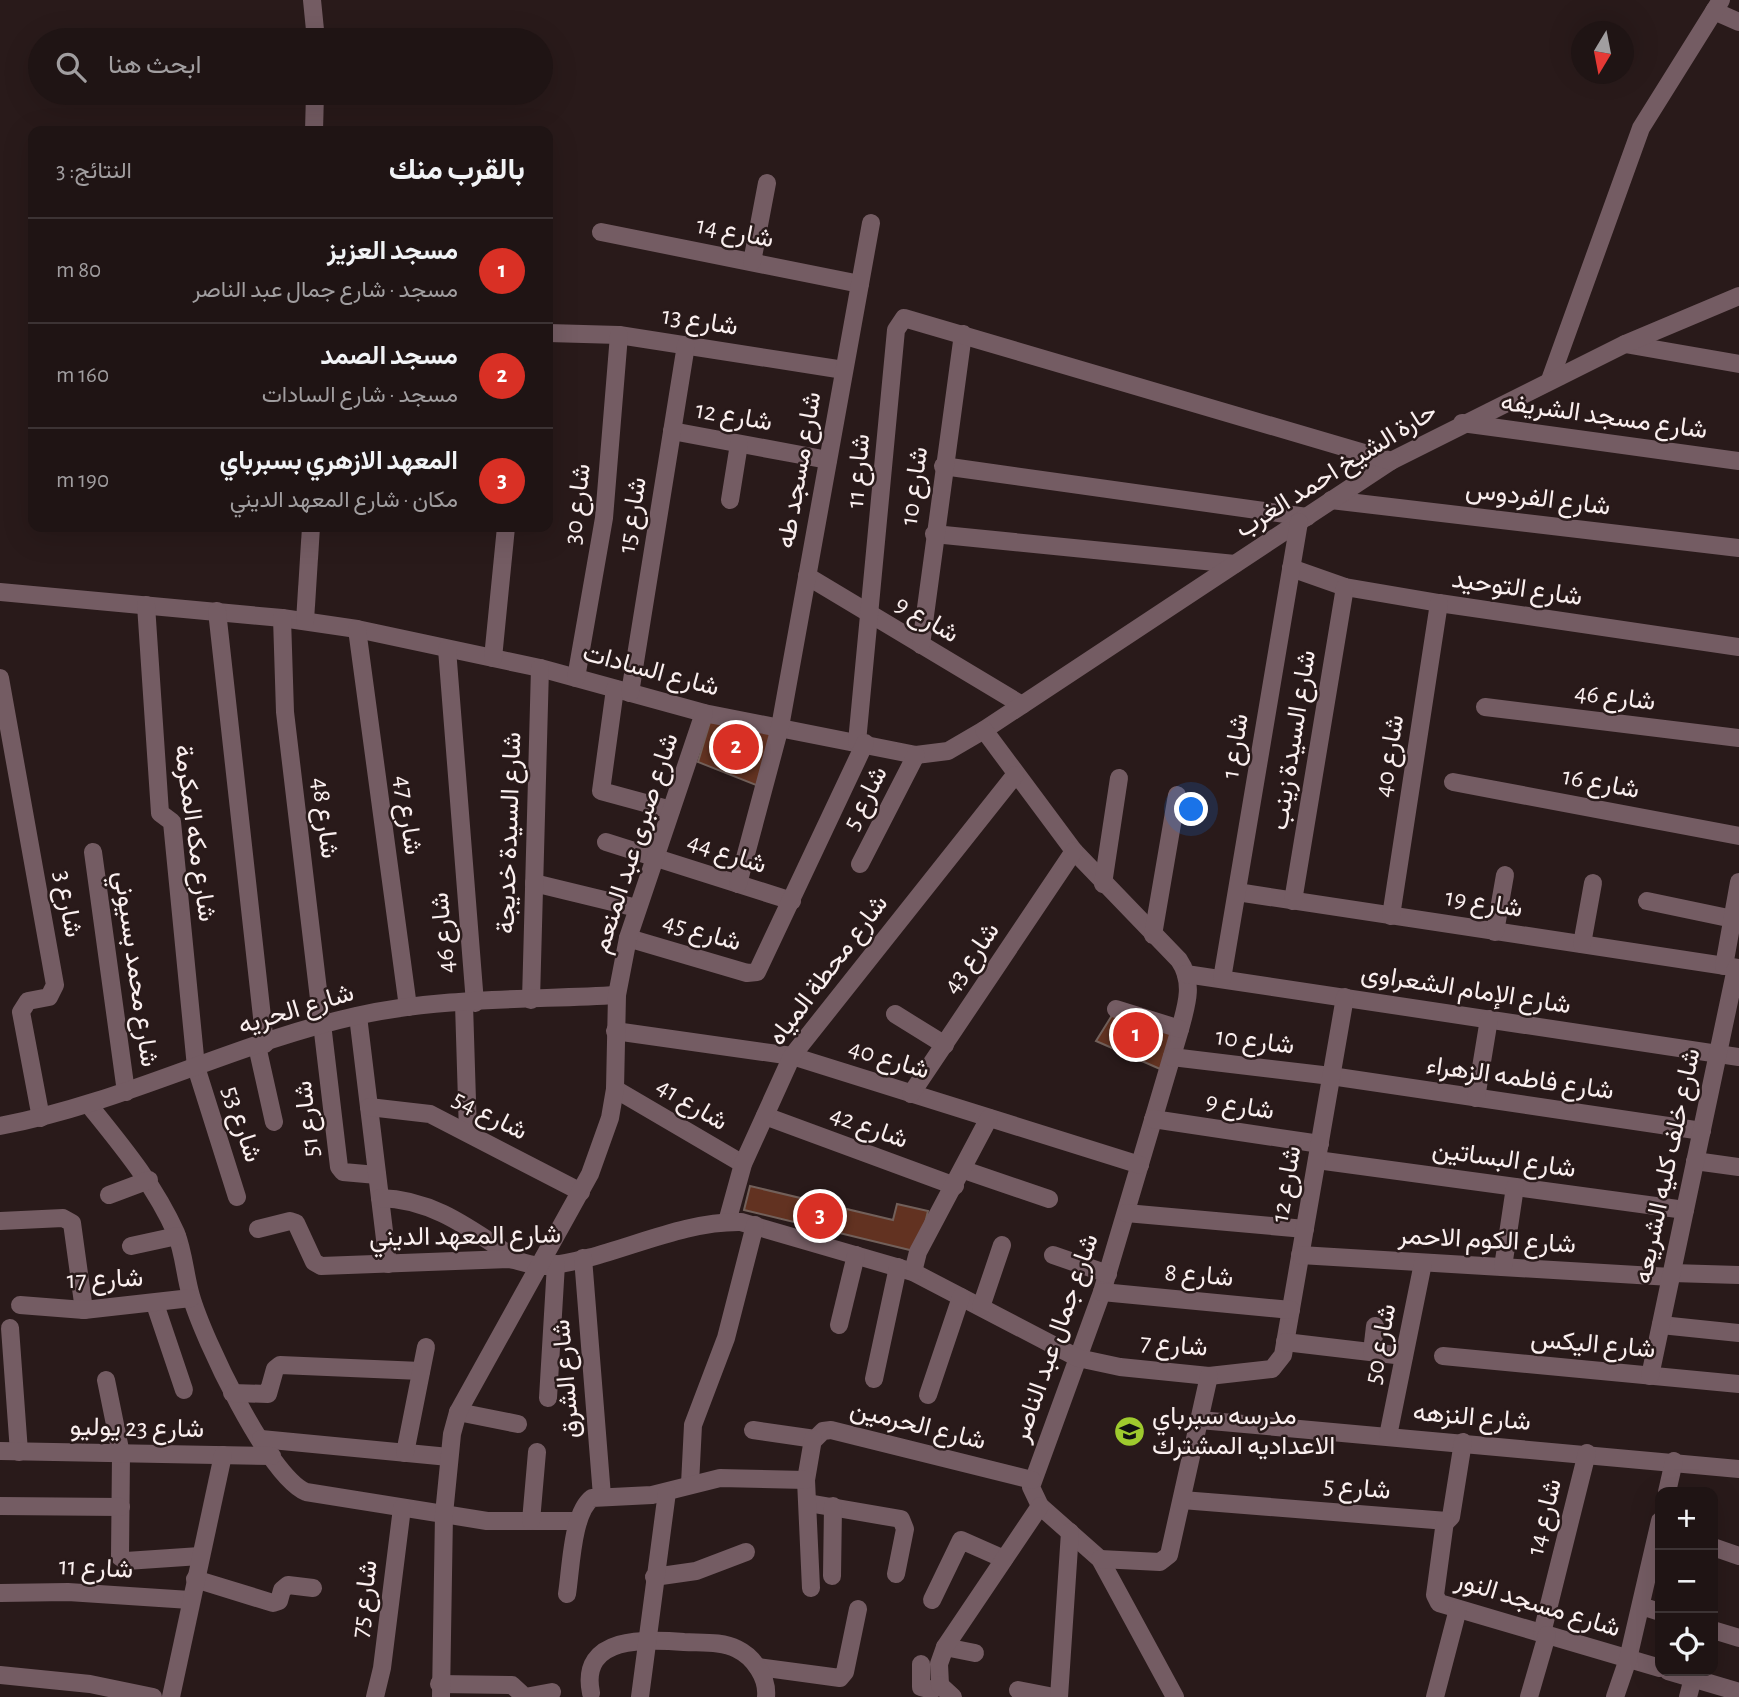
<!DOCTYPE html>
<html lang="ar">
<head>
<meta charset="utf-8">
<style>
	body { margin:0; font-family:"Alegreya Sans",Vazirmatn,sans-serif; background:#271d1d; color:#f1f3f6; direction:rtl }
	.controls { position:absolute; right:21px; bottom:21px; display:grid; overflow:hidden; border-radius:14px; box-shadow:0 7px 28px #0002 }
	.controls button { width:63px; height:63px; display:grid; place-items:center; padding:0; border:0; border-bottom:2px solid #3c3334; background:#1f1414; color:#f1f3f6; font:35px sans-serif }
	.compass { position:absolute; left:1571px; top:21px; width:63px; height:63px; border-radius:50%; background:#1f1414; box-shadow:0 7px 28px #0002; rotate:190deg }
	.you { position:absolute; left:1192px; top:810px; width:24px; height:24px; margin:-18px; border:5px solid #fff; border-radius:50%; background:#1a73e8; box-shadow:0 0 0 10px #1a73e833 }
	.badge { display:grid; place-items:center; width:46px; height:46px; border-radius:50%; background:#d93025; color:#fff; font-size:23px; font-weight:700 }
	.pin { position:absolute; translate:-50% -50%; border:4px solid #fff; box-shadow:0 2px 7px #0006 }
	.list { margin:0; padding:0; list-style:none }
	h2 { display:flex; justify-content:space-between; align-items:center; height:91px; margin:0; padding:0 28px; font-size:30px }
	h2 small { font-size:23px; font-weight:400; color:#a19ea0 }
	.list li { display:grid; grid-template-columns:46px 1fr auto; gap:21px; align-items:center; box-sizing:border-box; height:105px; padding:0 28px; border-top:2px solid #3c3334 }
	.list b { display:block; font-size:26px; white-space:nowrap }
	.list p { margin:0; font-size:23px; white-space:nowrap; color:#a19ea0 }
	.list em { font-size:23px; font-style:normal; color:#a19ea0 }
	.icon { flex:none; width:38px; height:38px; fill:none; stroke:currentColor; stroke-width:2; stroke-linecap:round; stroke-linejoin:round }
	.map { position:relative; flex:none; width:1739px; height:1697px; overflow:hidden; direction:ltr }
	.search { position:absolute; background:#1f1414; box-shadow:0 7px 28px #0002; left:28px; top:28px; width:525px; height:77px; display:flex; align-items:center; gap:18px; box-sizing:border-box; padding:0 24px; border-radius:38px; color:#a19ea0; font-size:26px }
	.panel { position:absolute; background:#1f1414; box-shadow:0 7px 28px #0002; left:28px; top:126px; width:525px; height:406px; border-radius:14px; direction:rtl }
	.map>svg:first-child { display:block }
	.building { fill:#623221; stroke:#72605a; stroke-width:2 }
	.lines { fill:none; stroke-linecap:round; stroke-linejoin:round }
	.minor { stroke:#745c63; stroke-width:18 }
	.labels { text-anchor:middle; dominant-baseline:central; stroke-width:5; stroke-linejoin:round; paint-order:stroke }
	.street-label { font-size:26px; fill:#faefef; stroke:#291a1a }
	.poi-label { font-size:26px; fill:#faefef; stroke:#291a1a; text-anchor:start }
</style>
</head>
<body>
<div class="map">
<svg width="1739" height="1697" viewBox="0 0 1739 1697">
	<rect width="100%" height="100%" fill="#291a1a"/>
	<g class="building">
		<path d="M710 722 774 731 761 787 698 762Z"/>
		<path d="M1116 1009 1174 1029 1167 1072 1096 1041Z"/>
		<path d="M750 1186 893 1220 897 1204 928 1211 918 1252 744 1210Z"/>
	</g>
	<g class="lines">
		<g class="minor">
			<path d="M312 0 316 40"/>
			<path d="M1714 11 1739 22"/>
			<path d="M314 131 315 93"/>
			<path d="M601 232 860 284"/>
			<path d="M752 262 767 183"/>
			<path d="M548 333 619 335 844 370"/>
			<path d="M1625 344 1739 364"/>
			<path d="M1550 380 1641 128 1721 0"/>
			<path d="M1462 423 1739 461"/>
			<path d="M672 431 828 460"/>
			<path d="M943 466 1307 517"/>
			<path d="M730 500 739 444"/>
			<path d="M1331 500 1739 548"/>
			<path d="M934 534 1235 564"/>
			<path d="M1291 568 1345 587 1439 603 1739 647"/>
			<path d="M807 576 1022 705"/>
			<path d="M0 592 282 618 357 629 540 668 704 713 916 755 948 751 984 730 1391 461 1625 344 1739 296"/>
			<path d="M146 605 160 813 172 822 196 1067 237 1197"/>
			<path d="M217 611 265 1044"/>
			<path d="M282 618 285 712 339 1167 343 1172 377 1175"/>
			<path d="M305 621 311 527"/>
			<path d="M357 629 408 1007"/>
			<path d="M921 645 963 334"/>
			<path d="M447 649 475 1003"/>
			<path d="M493 658 506 527"/>
			<path d="M0 678 55 985 49 997 28 1001 21 1012 41 1118"/>
			<path d="M576 678 604 518 619 335"/>
			<path d="M615 689 601 791 671 810"/>
			<path d="M630 693 686 345"/>
			<path d="M1485 707 1739 738"/>
			<path d="M984 730 1074 851 1179 960C1194 982 1187 1004 1180 1029L1102 1292 1031 1487 1040 1506 1100 1559 1175 1697"/>
			<path d="M857 742 896 330 904 318 1391 461"/>
			<path d="M1453 782 1739 836"/>
			<path d="M606 842 792 901"/>
			<path d="M93 852 126 1092"/>
			<path d="M860 864 916 755"/>
			<path d="M534 883 637 908"/>
			<path d="M738 884 780 727 871 223"/>
			<path d="M1103 884 1119 778"/>
			<path d="M1237 892 1739 968"/>
			<path d="M1293 901 1345 587"/>
			<path d="M1647 901 1733 919"/>
			<path d="M1391 916 1439 603"/>
			<path d="M1495 932 1505 875"/>
			<path d="M1153 935 1177 795"/>
			<path d="M628 938 747 973 757 972 865 743"/>
			<path d="M1582 944 1593 883"/>
			<path d="M1724 966 1739 882"/>
			<path d="M1186 974 1739 1057"/>
			<path d="M1222 979 1299 522"/>
			<path d="M531 1000 540 668"/>
			<path d="M464 1004 468 1133"/>
			<path d="M1116 1009 1180 1029"/>
			<path d="M895 1014 945 1045"/>
			<path d="M358 1016 388 1264"/>
			<path d="M615 1031 792 1056 1140 1165"/>
			<path d="M257 1046 274 1122"/>
			<path d="M1172 1057 1331 1076 1702 1131"/>
			<path d="M615 1089 743 1164"/>
			<path d="M911 1094 1074 851"/>
			<path d="M1476 1098 1489 1019"/>
			<path d="M89 1105C122 1146 154 1184 176 1233 184 1253 185 1276 191 1296 203 1338 268 1476 306 1492L487 1521H578"/>
			<path d="M369 1107 430 1114 581 1192"/>
			<path d="M765 1116 955 1186"/>
			<path d="M1153 1119 1320 1144"/>
			<path d="M0 1126C123 1103 235 1043 356 1016 440 997 531 1000 617 995"/>
			<path d="M1317 1160 1685 1210"/>
			<path d="M1695 1161 1739 1167"/>
			<path d="M964 1170 1049 1199"/>
			<path d="M109 1195 149 1180"/>
			<path d="M380 1198C434 1199 473 1231 516 1259"/>
			<path d="M1126 1213 1305 1229"/>
			<path d="M0 1221 63 1218 72 1223 84 1310"/>
			<path d="M727 1222 743 1164 792 1056 1015 775"/>
			<path d="M258 1229 290 1221 296 1223 314 1262 321 1266 509 1259C522 1261 533 1267 546 1266 612 1259 675 1221 741 1222L913 1272 1078 1358 1120 1367 1209 1376 1272 1369 1283 1355 1345 997"/>
			<path d="M131 1246 177 1236"/>
			<path d="M1053 1255 1108 1274"/>
			<path d="M1300 1255 1671 1277"/>
			<path d="M583 1258 602 1496"/>
			<path d="M1503 1267 1515 1187"/>
			<path d="M913 1272 918 1252 989 1118"/>
			<path d="M1672 1273 1739 1275"/>
			<path d="M1102 1292 1291 1310"/>
			<path d="M155 1304 184 1390"/>
			<path d="M20 1305 84 1310 191 1298"/>
			<path d="M981 1307 1002 1245"/>
			<path d="M839 1325 856 1255"/>
			<path d="M1661 1325 1739 1333"/>
			<path d="M10 1328 19 1452"/>
			<path d="M1285 1342 1404 1356"/>
			<path d="M1372 1352 1375 1326"/>
			<path d="M1443 1356 1739 1384"/>
			<path d="M1650 1376 1736 968"/>
			<path d="M874 1379 898 1267"/>
			<path d="M106 1380 121 1454 120 1557 126 1561 200 1556"/>
			<path d="M232 1393 268 1394 275 1369 280 1365 421 1371"/>
			<path d="M928 1395 961 1297"/>
			<path d="M548 1398 556 1264"/>
			<path d="M458 1412 518 1424"/>
			<path d="M1200 1420 1739 1469"/>
			<path d="M753 1430 815 1439 823 1431 831 1430 1032 1480"/>
			<path d="M1388 1436 1423 1263"/>
			<path d="M261 1439 449 1457"/>
			<path d="M0 1451 272 1456"/>
			<path d="M405 1453 426 1347"/>
			<path d="M690 1484 693 1425 726 1338 755 1225"/>
			<path d="M1667 1492 1674 1461"/>
			<path d="M1182 1500 1447 1521 1451 1517 1463 1442"/>
			<path d="M808 1503 901 1519 905 1529 896 1574"/>
			<path d="M0 1506 121 1507"/>
			<path d="M531 1521 537 1452"/>
			<path d="M1445 1521 1435 1595 1439 1603 1660 1668"/>
			<path d="M1713 1547 1739 1556"/>
			<path d="M1100 1559 1160 1562 1169 1555 1209 1376"/>
			<path d="M832 1576 833 1506"/>
			<path d="M654 1577 696 1571 746 1552"/>
			<path d="M195 1579 273 1603 279 1601 282 1590 288 1585 313 1588"/>
			<path d="M811 1588 806 1480 813 1439"/>
			<path d="M0 1593 68 1592 190 1600"/>
			<path d="M567 1594C571 1569 572 1513 592 1498L652 1495 720 1478 806 1480"/>
			<path d="M932 1600 961 1540 1004 1559"/>
			<path d="M1641 1606 1660 1612"/>
			<path d="M1713 1630 1739 1638"/>
			<path d="M1542 1633 1587 1453"/>
			<path d="M945 1647 975 1653"/>
			<path d="M921 1664V1687L932 1690 940 1685"/>
			<path d="M758 1667 840 1678 845 1672 858 1609"/>
			<path d="M1668 1671 1739 1692"/>
			<path d="M0 1675 90 1684 153 1697"/>
			<path d="M439 1684 512 1685 525 1697 552 1692"/>
			<path d="M940 1685 939 1664 945 1647 1040 1506"/>
			<path d="M940 1685 953 1697"/>
			<path d="M1018 1690 1054 1697"/>
			<path d="M591 1693C579 1635 647 1639 684 1642 701 1643 722 1641 737 1649 754 1657 768 1678 766 1697"/>
			<path d="M171 1697 223 1455"/>
			<path d="M375 1697 382 1668 402 1508"/>
			<path d="M441 1697 444 1514 452 1434 458 1412 590 1174 610 1118 615 1089 617 995 628 938 704 713"/>
			<path d="M640 1697 667 1492"/>
			<path d="M1059 1697 1070 1532"/>
			<path d="M1435 1697 1458 1609"/>
			<path d="M1529 1697 1547 1635"/>
			<path d="M1615 1697 1628 1659 1660 1521"/>
			<path d="M1688 1697 1693 1678"/>
		</g>
	</g>
	<defs>
		<symbol id="school-disc" viewBox="-11 -11 22 22"><circle r="9.5" fill="#9eca2e" stroke="#291a1a"/><path d="M0-5L7-2L0 1L-7-2ZM-4 1L0 2.5L4 1V4Q0 6-4 4Z" fill="#111"/></symbol>
	</defs>
	<g fill-rule="evenodd">
		<use href="#school-disc" x="1112" y="1414" width="35" height="35"/>
	</g>
	<g class="labels">
		<g class="street-label">
			<text transform="translate(735 232) rotate(11)">شارع 14</text>
			<text transform="translate(700 321) rotate(9)">شارع 13</text>
			<text transform="translate(734 416) rotate(10)">شارع 12</text>
			<text transform="translate(1604 416) rotate(8)">شارع مسجد الشريفه</text>
			<text transform="translate(799 470) rotate(-80)">شارع مسجد طه</text>
			<text transform="translate(1336 470) rotate(-32)">حارة الشيخ احمد الغرب</text>
			<text transform="translate(858 471) rotate(-85)">شارع 11</text>
			<text transform="translate(914 486) rotate(-82)">شارع 10</text>
			<text transform="translate(1538 498) rotate(7)">شارع الفردوس</text>
			<text transform="translate(577 504) rotate(-83)">شارع 30</text>
			<text transform="translate(632 515) rotate(-81)">شارع 15</text>
			<text transform="translate(1517 588) rotate(8)">شارع التوحيد</text>
			<text transform="translate(927 619) rotate(30)">شارع 9</text>
			<text transform="translate(651 670) rotate(15)">شارع السادات</text>
			<text transform="translate(1615 697) rotate(7)">شارع 46</text>
			<text transform="translate(1293 740) rotate(-81)">شارع السيدة زينب</text>
			<text transform="translate(1235 746) rotate(-81)">شارع 1</text>
			<text transform="translate(1389 756) rotate(-81)">شارع 40</text>
			<text transform="translate(1601 783) rotate(11)">شارع 16</text>
			<text transform="translate(865 798) rotate(-63)">شارع 5</text>
			<text transform="translate(408 815) rotate(82)">شارع 47</text>
			<text transform="translate(325 818) rotate(83)">شارع 48</text>
			<text transform="translate(195 833) rotate(82)">شارع مكه المكرمة</text>
			<text transform="translate(509 833) rotate(-88)">شارع السيدة خديجة</text>
			<text transform="translate(635 843) rotate(-72)">شارع صبرى عبد المنعم</text>
			<text transform="translate(727 853) rotate(18)">شارع 44</text>
			<text transform="translate(1484 903) rotate(9)">شارع 19</text>
			<text transform="translate(68 904) rotate(80)">شارع 3</text>
			<text transform="translate(702 932) rotate(16)">شارع 45</text>
			<text transform="translate(443 933) rotate(-95)">شارع 46</text>
			<text transform="translate(971 958) rotate(-56)">شارع 43</text>
			<text transform="translate(136 969) rotate(82)">شارع محمد بسيوني</text>
			<text transform="translate(828 970) rotate(-53)">شارع محطة المياه</text>
			<text transform="translate(1466 989) rotate(9)">شارع الإمام الشعراوى</text>
			<text transform="translate(296 1009) rotate(-17)">شارع الحريه</text>
			<text transform="translate(1255 1041) rotate(7)">شارع 10</text>
			<text transform="translate(889 1059) rotate(17)">شارع 40</text>
			<text transform="translate(1520 1078) rotate(8)">شارع فاطمه الزهراء</text>
			<text transform="translate(692 1104) rotate(31)">شارع 41</text>
			<text transform="translate(1240 1106) rotate(9)">شارع 9</text>
			<text transform="translate(490 1115) rotate(27)">شارع 54</text>
			<text transform="translate(307 1119) rotate(-96)">شارع 51</text>
			<text transform="translate(242 1124) rotate(72)">شارع 53</text>
			<text transform="translate(869 1127) rotate(20)">شارع 42</text>
			<text transform="translate(1504 1159) rotate(8)">شارع البساتين</text>
			<text transform="translate(1667 1166) rotate(-78)">شارع خلف كليه الشريعه</text>
			<text transform="translate(1286 1184) rotate(-80)">شارع 12</text>
			<text transform="translate(465 1236) rotate(-1)">شارع المعهد الديني</text>
			<text transform="translate(1487 1240) rotate(3)">شارع الكوم الاحمر</text>
			<text transform="translate(1199 1275) rotate(5)">شارع 8</text>
			<text transform="translate(105 1279) rotate(-2)">شارع 17</text>
			<text transform="translate(1055 1338) rotate(-71)">شارع جمال عبد الناصر</text>
			<text transform="translate(1380 1344) rotate(-79)">شارع 50</text>
			<text transform="translate(1593 1344) rotate(5)">شارع اليكس</text>
			<text transform="translate(1174 1345) rotate(5)">شارع 7</text>
			<text transform="translate(566 1379) rotate(-95)">شارع الشرق</text>
			<text transform="translate(1472 1417) rotate(5)">شارع النزهه</text>
			<text transform="translate(918 1425) rotate(14)">شارع الحرمين</text>
			<text transform="translate(137 1428) rotate(1)">شارع 23 يوليو</text>
			<text transform="translate(1357 1488) rotate(5)">شارع 5</text>
			<text transform="translate(1544 1517) rotate(-76)">شارع 14</text>
			<text transform="translate(96 1568) rotate(3)">شارع 11</text>
			<text transform="translate(364 1599) rotate(-83)">شارع 75</text>
			<text transform="translate(1538 1604) rotate(17)">شارع مسجد النور</text>
		</g>
		<g class="poi-label">
			<text x="1152" y="1416">مدرسه سبرباي<tspan x="1152" dy="30">الاعداديه المشترك</tspan></text>
		</g>
	</g>
</svg>
<div class="controls">
<button>+</button>
<button>−</button>
<button><svg class="icon" aria-label="locate" viewBox="0 0 24 24"><circle cx="12" cy="12" r="6"/><path d="M12 2v4M12 18v4M2 12h4M18 12h4"/></svg></button>
</div>
<svg class="compass" viewBox="-18 -18 36 36"><path d="M0-13l5 13h-10z" fill="#e53935"/><path d="M0 13l5-13h-10z" fill="#a19ea0"/></svg>
<div class="you"></div>
<div class="pin badge" style="left:1136px;top:1035px">1</div>
<div class="pin badge" style="left:736px;top:747px">2</div>
<div class="pin badge" style="left:820px;top:1216px">3</div>
<div class="search"><svg class="icon" aria-label="search" viewBox="0 0 24 24"><circle cx="10" cy="10" r="6"/><path d="M15 15l6 6"/></svg>ابحث هنا</div>
<section class="panel">
<h2>بالقرب منك<small>النتائج: 3</small></h2>
<ul class="list">
<li><span class="badge">1</span><div><b>مسجد العزيز</b><p>مسجد · شارع جمال عبد الناصر</p></div><em>80 m</em></li>
<li><span class="badge">2</span><div><b>مسجد الصمد</b><p>مسجد · شارع السادات</p></div><em>160 m</em></li>
<li><span class="badge">3</span><div><b>المعهد الازهري بسبرباي</b><p>مكان · شارع المعهد الديني</p></div><em>190 m</em></li>
</ul>
</section>
</div>
</body>
</html>
